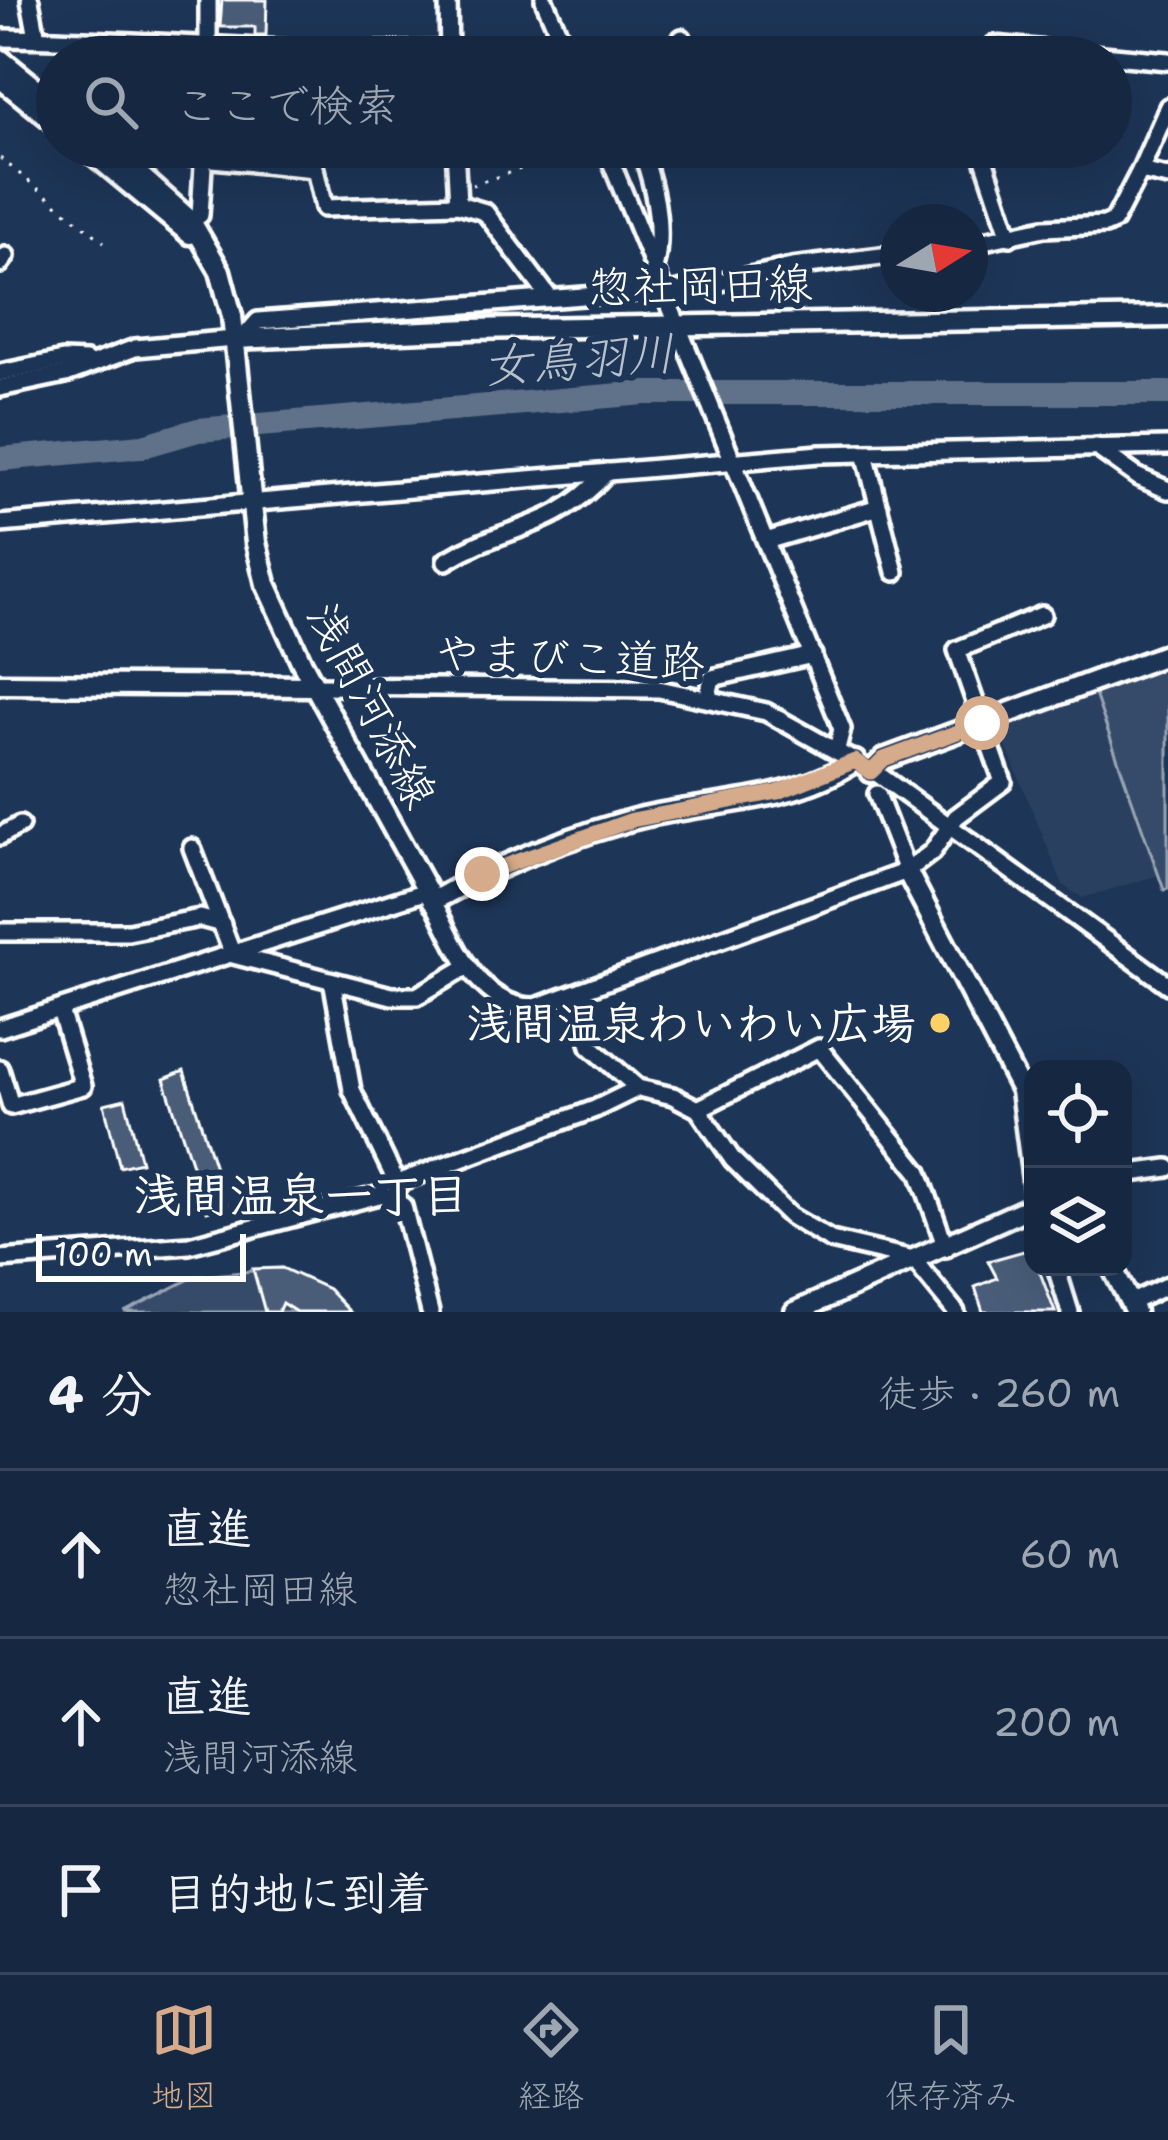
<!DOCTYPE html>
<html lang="ja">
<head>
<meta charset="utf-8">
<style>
	body { margin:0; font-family:"Shantell Sans","Klee One",sans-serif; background:#23344c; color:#f1f3f6 }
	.controls { position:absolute; right:36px; bottom:36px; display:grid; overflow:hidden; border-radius:24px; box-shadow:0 12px 48px #0002 }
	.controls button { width:108px; height:108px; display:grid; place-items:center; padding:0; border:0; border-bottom:3px solid #35445a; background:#162841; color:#f1f3f6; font:60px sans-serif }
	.compass { position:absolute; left:880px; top:204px; width:108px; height:108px; border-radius:50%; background:#162841; box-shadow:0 12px 48px #0002; rotate:79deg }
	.scale { position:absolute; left:36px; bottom:30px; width:210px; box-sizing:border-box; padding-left:12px; border:6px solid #fff; border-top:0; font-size:33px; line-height:42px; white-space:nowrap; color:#fff; -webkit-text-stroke:9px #1d3557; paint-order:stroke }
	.stop { position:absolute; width:36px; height:36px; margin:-27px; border:9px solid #d6ab8b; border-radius:50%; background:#fff }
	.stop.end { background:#d6ab8b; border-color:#fff; box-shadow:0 3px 12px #0008 }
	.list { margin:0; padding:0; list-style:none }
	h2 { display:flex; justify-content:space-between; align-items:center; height:156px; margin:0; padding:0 48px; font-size:51px }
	h2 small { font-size:39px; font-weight:400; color:#9ea6b1 }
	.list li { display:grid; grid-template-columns:78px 1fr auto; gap:36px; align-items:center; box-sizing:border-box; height:168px; padding:0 48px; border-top:3px solid #35445a }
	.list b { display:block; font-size:45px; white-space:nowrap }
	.list p { margin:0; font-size:39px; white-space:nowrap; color:#9ea6b1 }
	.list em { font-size:39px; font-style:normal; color:#9ea6b1 }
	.icon { flex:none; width:66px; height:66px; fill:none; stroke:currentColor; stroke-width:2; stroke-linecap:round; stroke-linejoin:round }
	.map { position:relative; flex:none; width:1168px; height:1312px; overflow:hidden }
	.search { position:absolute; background:#162841; box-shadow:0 12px 48px #0002; left:36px; right:36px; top:36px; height:132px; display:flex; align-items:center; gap:30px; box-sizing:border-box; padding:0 42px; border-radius:66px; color:#9ea6b1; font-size:45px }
	.sheet { height:660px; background:#162841 }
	nav { display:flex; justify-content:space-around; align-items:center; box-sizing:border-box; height:168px; border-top:3px solid #35445a; background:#162841; font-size:33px; color:#9ea6b1 }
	nav a { display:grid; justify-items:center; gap:6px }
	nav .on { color:#d6ab8b }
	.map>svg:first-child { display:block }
	.built { fill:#2a4161 }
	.green { fill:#364b69; stroke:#9aa5b4; stroke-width:3 }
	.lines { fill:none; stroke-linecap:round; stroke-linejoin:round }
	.river { stroke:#617289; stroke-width:24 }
	.building { fill:#4a5d79; stroke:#fff; stroke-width:3 }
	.minor-casing { stroke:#fff; stroke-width:24 }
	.major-casing { stroke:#fff; stroke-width:27 }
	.path { stroke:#fff; stroke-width:3; stroke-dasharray:3 9; stroke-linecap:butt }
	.minor { stroke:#1d3557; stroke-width:15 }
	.major { stroke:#1d3557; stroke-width:18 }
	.route { stroke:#d6ab8b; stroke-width:15 }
	.poi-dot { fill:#ffd166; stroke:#1d3557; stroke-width:4.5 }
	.labels { text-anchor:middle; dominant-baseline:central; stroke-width:12; stroke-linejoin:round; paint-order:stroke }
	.street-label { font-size:45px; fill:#fff; stroke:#1d3557 }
	.poi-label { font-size:45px; font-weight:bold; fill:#fff; stroke:#1d3557; text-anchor:end }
	.water-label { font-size:48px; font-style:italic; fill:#b8c0ca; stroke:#1d3557 }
	.neighbourhood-label { font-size:48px; font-weight:bold; fill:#fff; stroke:#1d3557 }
</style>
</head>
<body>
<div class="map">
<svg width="1168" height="1312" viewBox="0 0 1168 1312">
	<rect width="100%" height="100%" fill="#1d3557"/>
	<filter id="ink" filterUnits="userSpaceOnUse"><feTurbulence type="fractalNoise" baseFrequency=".00833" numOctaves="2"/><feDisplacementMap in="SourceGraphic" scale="24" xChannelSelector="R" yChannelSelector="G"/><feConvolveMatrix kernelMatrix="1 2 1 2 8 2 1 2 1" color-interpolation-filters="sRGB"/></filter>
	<g filter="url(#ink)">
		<path class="built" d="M1168 659V889L1164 890 1159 875 1082 898 1063 885 1001 734 1009 719Z"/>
		<g class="green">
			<path d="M1168 659V889L1164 890 1092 686Z"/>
			<path d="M282 1268 328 1289 349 1312H124L194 1277Z"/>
		</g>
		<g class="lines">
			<path class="river" d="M0 459 143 446 198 430 645 393H1168"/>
		</g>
		<g class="building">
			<path d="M222 0H267L266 35H255V27H220Z"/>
			<path d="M184 1071 227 1205 207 1211 164 1079Z"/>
			<path d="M125 1099 141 1162 120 1167 104 1104Z"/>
			<path d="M1031 1249 1055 1312H983L975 1287 997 1278 988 1261Z"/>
			<path d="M282 1268 328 1289 350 1312H296L282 1303 278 1312H265L253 1269Z"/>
		</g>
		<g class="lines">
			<defs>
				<g id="minor">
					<path d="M30 0 37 38"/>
					<path d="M208 0V42"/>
					<path d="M448 0 449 57"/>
					<path d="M544 0 569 57"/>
					<path d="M0 38C150 39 300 55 449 50"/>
					<path d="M611 57H618"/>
					<path d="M664 57 682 38"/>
					<path d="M984 57 994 45 1168 61"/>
					<path d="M455 147 458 204"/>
					<path d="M605 147 842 729 837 749"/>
					<path d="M640 147C655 186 664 229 654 270"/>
					<path d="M980 147 1010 237"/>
					<path d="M127 162 139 152 315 169 324 208 458 204 485 212 549 297"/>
					<path d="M1140 171 1168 107"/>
					<path d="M191 221 200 215 204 150"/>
					<path d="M970 244 1044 228 1105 225 1114 221 1140 171 1168 177"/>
					<path d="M0 264 6 256"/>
					<path d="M664 294 792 267 898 254"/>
					<path d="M243 338 258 321 662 290"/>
					<path d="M0 373 63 360 86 361"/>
					<path d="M0 388 66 374 135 348 234 339"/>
					<path d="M1096 447 1138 477 1168 490"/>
					<path d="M865 453 895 572"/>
					<path d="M0 524 820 454 1168 446"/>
					<path d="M766 541 879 507"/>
					<path d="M446 561C506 523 552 534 607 472"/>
					<path d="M314 686 659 689 766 712 879 775 1168 985"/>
					<path d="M708 696 712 678 813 655"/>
					<path d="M877 794 907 871"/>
					<path d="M0 836 20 825"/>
					<path d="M192 848 233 955 392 996H417L468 966"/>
					<path d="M433 901C456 945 478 1008 536 1007L907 871 932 852 956 817 1003 782 957 650 1042 615"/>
					<path d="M0 932H128L200 918 222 924"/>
					<path d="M333 985 352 1090 397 1183 396 1192"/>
					<path d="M574 994 590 1046 638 1088 673 1096 698 1109 733 1160 790 1216 831 1240 913 1259 956 1312"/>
					<path d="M0 1028 427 891"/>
					<path d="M0 1069 11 1106 83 1086 60 1010"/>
					<path d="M1019 1087 1033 1192"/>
					<path d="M698 1109 819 1048 919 1172 946 1248"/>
					<path d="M1123 1174 1168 1168"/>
					<path d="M397 1183 595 1109 638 1088"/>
					<path d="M0 1259 189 1245 383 1194 403 1206 430 1312"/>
					<path d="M1056 1267 1070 1312"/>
					<path d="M1130 1303 1168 1285"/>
				</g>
				<g id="major">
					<path d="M0 59 57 105"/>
					<path d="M0 78 57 124"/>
					<path d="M85 147 190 234"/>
					<path d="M108 147 191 221 220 271 232 316 256 543 266 584 302 663 433 901C494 867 563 839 631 820 704 801 790 805 855 761"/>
					<path d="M234 339 472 329 1168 317"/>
					<path d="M0 684 314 686"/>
					<path d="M871 772 884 759 1168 654"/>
					<path d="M907 871 1033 1113"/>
					<path d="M1112 1267 1135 1312"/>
					<path d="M795 1312 1033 1206"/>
				</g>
			</defs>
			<use href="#minor" class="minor-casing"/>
			<use href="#major" class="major-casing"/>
			<g class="path">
				<path d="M0 158 104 242"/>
				<path d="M472 185 536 164 546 147"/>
			</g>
			<use href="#minor" class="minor"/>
			<use href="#major" class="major"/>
		</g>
	</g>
	<g class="lines" filter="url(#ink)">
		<path class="route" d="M482 874 632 820 778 792 855 761 871 772 884 759 982 723"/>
	</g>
	<circle class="poi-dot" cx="940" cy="1023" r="12"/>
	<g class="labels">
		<g class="street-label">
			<text transform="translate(700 285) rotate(-1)">惣社岡田線</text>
			<text transform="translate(570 657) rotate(2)">やまびこ道路</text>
			<text transform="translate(372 705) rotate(62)">浅間河添線</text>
		</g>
		<g class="poi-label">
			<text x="916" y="1023">浅間温泉わいわい広場</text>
		</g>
		<g class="water-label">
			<text transform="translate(579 359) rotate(-4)">女鳥羽川</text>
		</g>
		<g class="neighbourhood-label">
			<text x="301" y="1195">浅間温泉一丁目</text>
		</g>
	</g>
</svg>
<div class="controls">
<button><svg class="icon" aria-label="locate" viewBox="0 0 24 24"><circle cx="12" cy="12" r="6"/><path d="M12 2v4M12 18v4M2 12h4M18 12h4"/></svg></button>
<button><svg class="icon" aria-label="layers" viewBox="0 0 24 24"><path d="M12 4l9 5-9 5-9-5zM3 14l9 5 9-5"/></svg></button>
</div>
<svg class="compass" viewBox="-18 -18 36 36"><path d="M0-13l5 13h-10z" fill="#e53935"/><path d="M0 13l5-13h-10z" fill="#9ea6b1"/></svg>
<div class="scale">100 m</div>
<div class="stop" style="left:982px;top:723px"></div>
<div class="stop end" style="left:482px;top:874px"></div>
<div class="search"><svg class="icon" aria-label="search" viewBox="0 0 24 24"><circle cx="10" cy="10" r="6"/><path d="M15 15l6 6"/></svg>ここで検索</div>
</div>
<section class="sheet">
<h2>4 分<small>徒歩 · 260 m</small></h2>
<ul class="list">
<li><svg class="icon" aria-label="ahead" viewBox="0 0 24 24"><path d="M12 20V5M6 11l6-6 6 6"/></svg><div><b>直進</b><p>惣社岡田線</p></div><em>60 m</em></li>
<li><svg class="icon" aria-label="ahead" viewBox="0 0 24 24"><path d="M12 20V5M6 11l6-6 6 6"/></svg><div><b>直進</b><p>浅間河添線</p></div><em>200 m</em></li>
<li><svg class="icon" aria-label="arrive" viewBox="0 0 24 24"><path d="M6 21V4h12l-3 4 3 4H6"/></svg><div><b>目的地に到着</b></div></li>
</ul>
</section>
<nav>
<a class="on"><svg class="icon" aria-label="map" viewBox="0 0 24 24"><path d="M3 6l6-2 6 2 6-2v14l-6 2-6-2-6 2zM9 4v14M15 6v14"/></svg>地図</a>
<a><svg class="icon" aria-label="directions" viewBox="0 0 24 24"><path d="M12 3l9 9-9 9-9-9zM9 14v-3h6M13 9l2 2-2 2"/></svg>経路</a>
<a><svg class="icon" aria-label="saved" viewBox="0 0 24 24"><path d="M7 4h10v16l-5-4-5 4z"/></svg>保存済み</a>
</nav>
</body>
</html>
